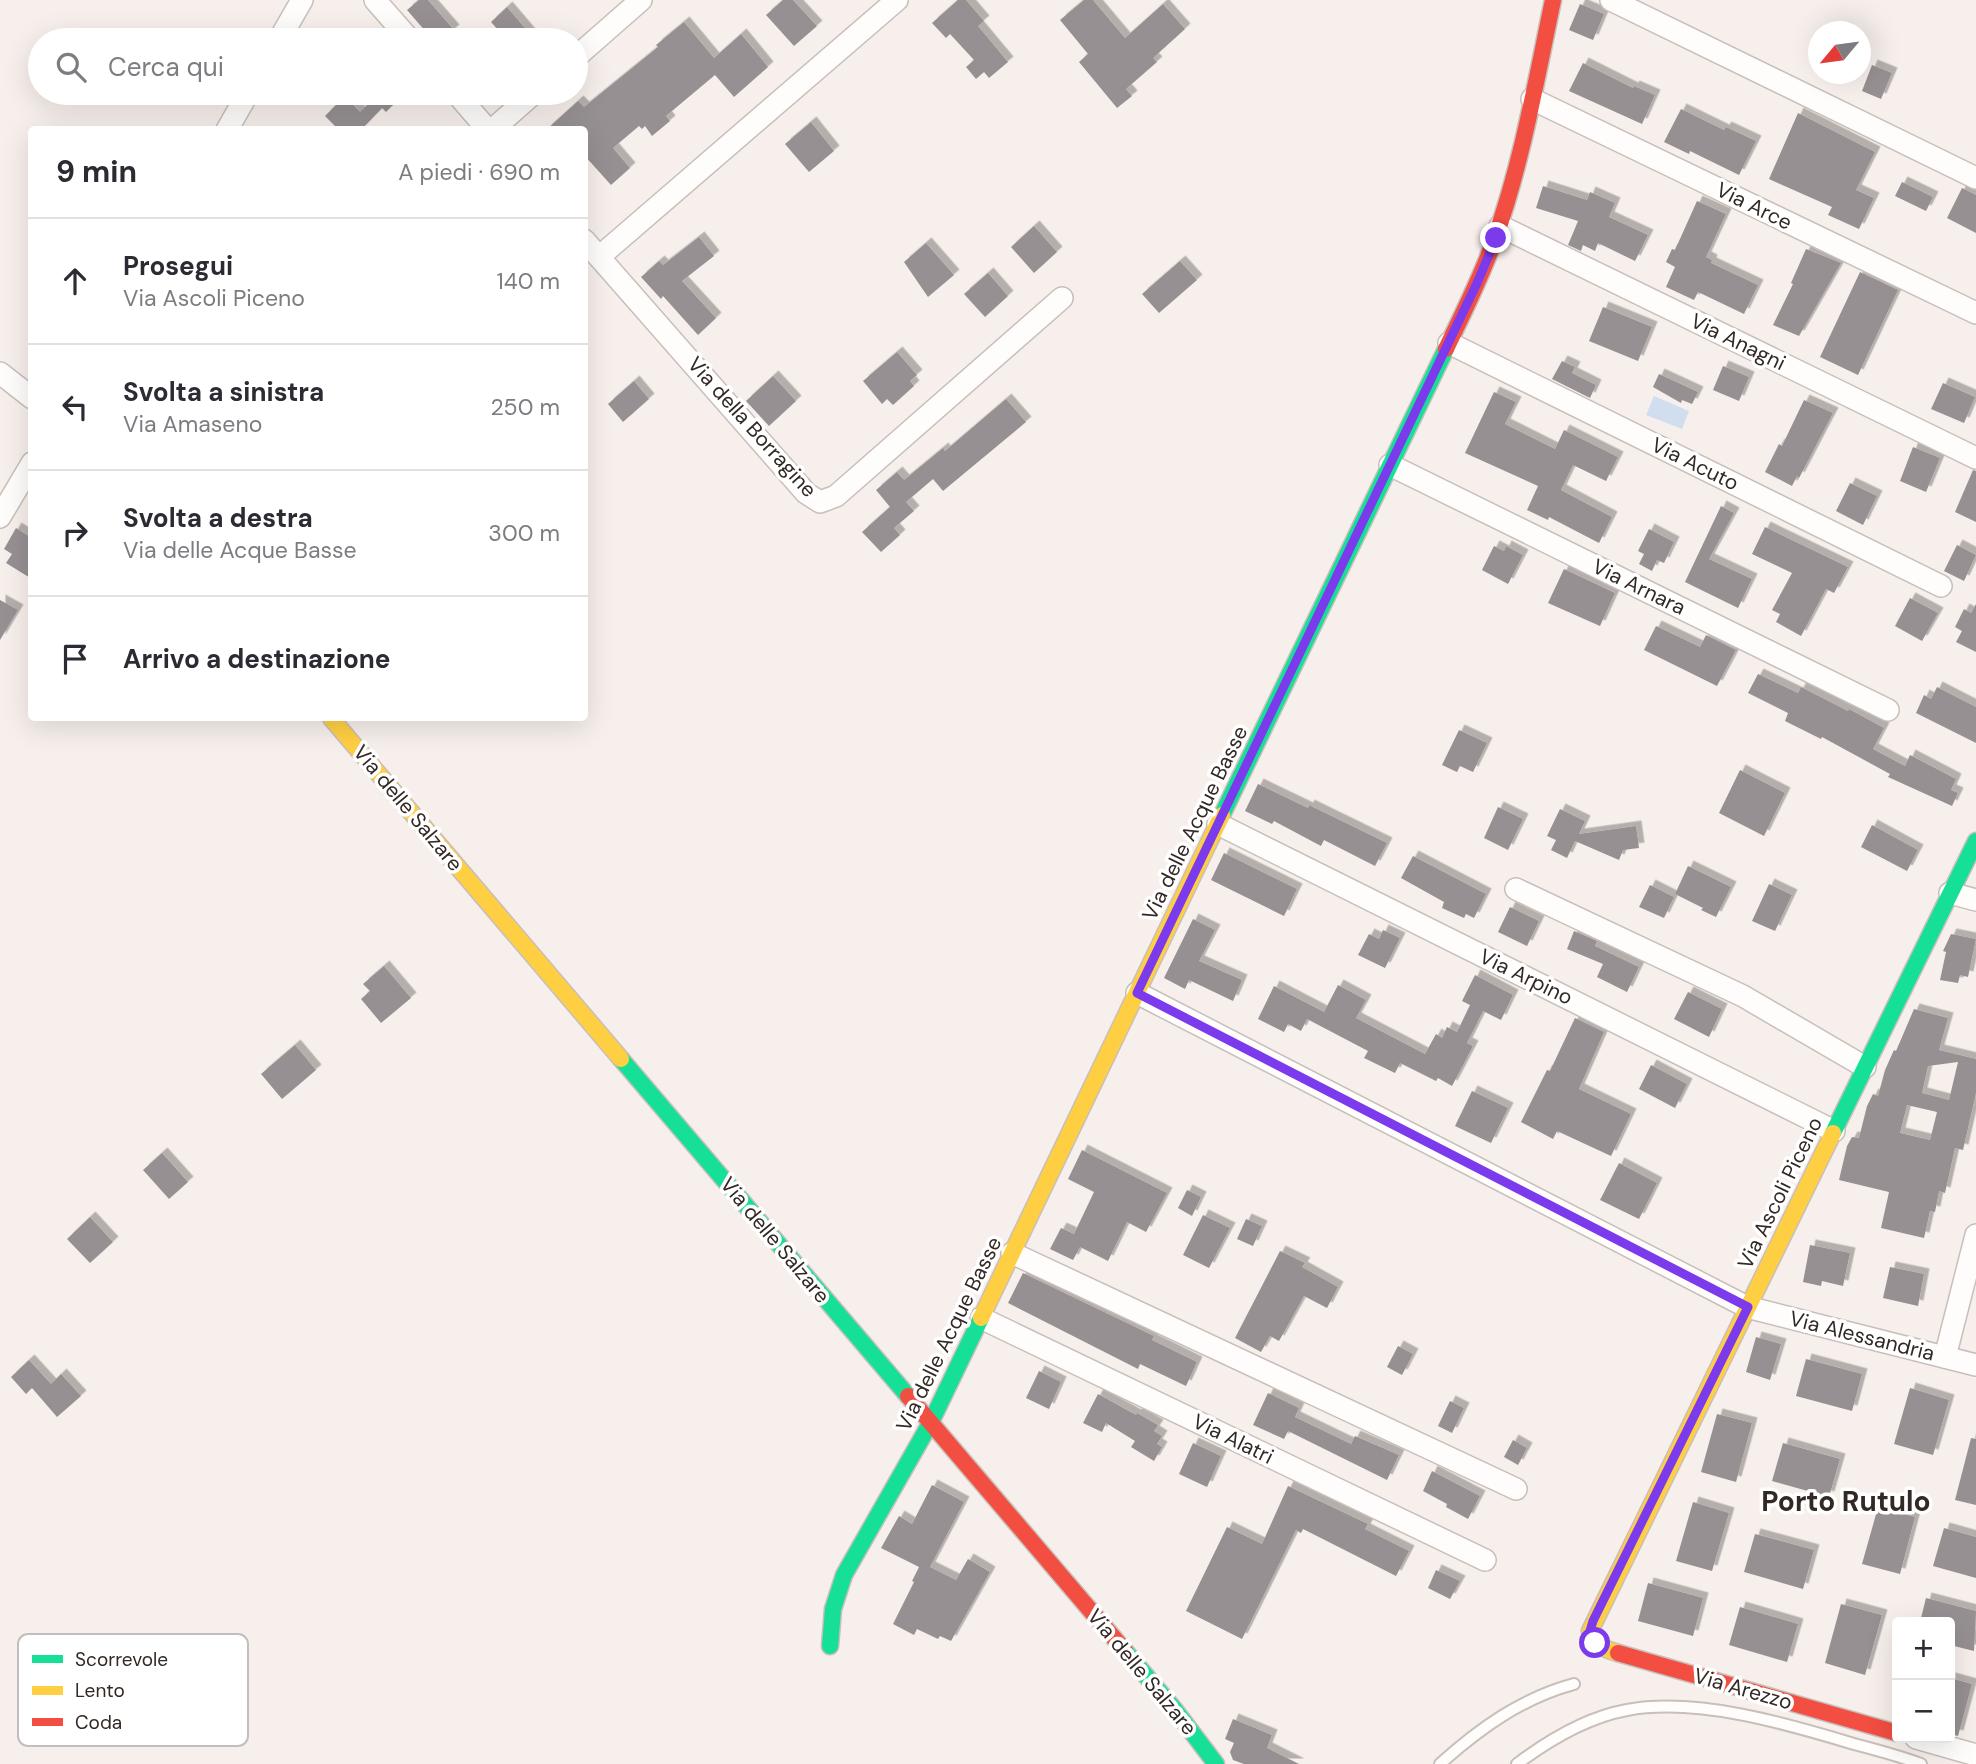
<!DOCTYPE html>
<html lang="it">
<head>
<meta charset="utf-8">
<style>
	body { margin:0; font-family:"DM Sans",sans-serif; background:#f7f7f7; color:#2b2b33 }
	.controls { position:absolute; right:21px; bottom:21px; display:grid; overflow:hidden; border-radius:7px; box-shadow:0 7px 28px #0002 }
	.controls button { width:63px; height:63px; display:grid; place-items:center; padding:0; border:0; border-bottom:2px solid #e1e1e2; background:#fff; color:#2b2b33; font:35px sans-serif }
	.compass { position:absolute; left:1808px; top:21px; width:63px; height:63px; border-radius:50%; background:#fff; box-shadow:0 7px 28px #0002; rotate:241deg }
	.stop { position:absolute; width:21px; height:21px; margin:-16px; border:5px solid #7c3aed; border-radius:50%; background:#fff }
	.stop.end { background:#7c3aed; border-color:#fff; box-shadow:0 2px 7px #0008 }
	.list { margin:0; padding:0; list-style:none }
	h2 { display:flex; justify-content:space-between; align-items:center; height:91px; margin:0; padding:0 28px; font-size:30px }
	h2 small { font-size:23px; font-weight:400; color:#7c7c81 }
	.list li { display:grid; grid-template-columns:46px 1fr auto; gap:21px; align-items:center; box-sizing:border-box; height:126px; padding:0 28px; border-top:2px solid #e1e1e2 }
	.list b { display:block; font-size:26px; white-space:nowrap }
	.list p { margin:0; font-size:23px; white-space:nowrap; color:#7c7c81 }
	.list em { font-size:23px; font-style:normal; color:#7c7c81 }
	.icon { flex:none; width:38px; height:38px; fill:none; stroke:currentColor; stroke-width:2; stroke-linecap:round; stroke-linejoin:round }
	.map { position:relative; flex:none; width:1976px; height:1764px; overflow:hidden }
	.search { position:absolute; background:#fff; box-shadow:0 7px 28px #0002; left:28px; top:28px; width:560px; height:77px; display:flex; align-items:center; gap:18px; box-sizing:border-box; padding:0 24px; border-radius:38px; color:#7c7c81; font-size:26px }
	.panel { position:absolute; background:#fff; box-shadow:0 7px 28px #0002; left:28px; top:126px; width:560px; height:595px; border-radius:7px }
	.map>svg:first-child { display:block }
	.water { fill:#d1deef }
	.building { fill:#969093; fill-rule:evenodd; filter:url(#shadow) }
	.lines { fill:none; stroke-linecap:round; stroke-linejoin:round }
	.lane-casing { stroke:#c8bfbb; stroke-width:14 }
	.street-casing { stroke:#c8bfbb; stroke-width:24 }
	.fast-casing { stroke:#c8bfbb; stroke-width:19 }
	.slow-casing { stroke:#c8bfbb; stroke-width:19 }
	.jam-casing { stroke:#c8bfbb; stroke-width:19 }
	.lane { stroke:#fefdfc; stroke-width:10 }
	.street { stroke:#fefdfc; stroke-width:21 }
	.fast { stroke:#16e098; stroke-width:16 }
	.slow { stroke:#ffcf43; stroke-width:16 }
	.jam { stroke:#f24e42; stroke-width:16 }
	.route { stroke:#7c3aed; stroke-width:9 }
	.labels { text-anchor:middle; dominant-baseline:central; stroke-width:7; stroke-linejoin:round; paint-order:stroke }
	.street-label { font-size:21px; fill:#322824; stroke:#fff }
	.district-label { font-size:28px; font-weight:bold; fill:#322824; stroke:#fff }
	.key { fill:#fff; stroke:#c2bebd; stroke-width:2 }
	.key-label { font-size:19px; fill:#322824 }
</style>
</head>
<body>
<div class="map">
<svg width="1976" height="1764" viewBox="0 0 1976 1764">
	<defs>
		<filter id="shadow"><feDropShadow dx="5.5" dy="-5.5" stdDeviation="0" flood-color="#0004"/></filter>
	</defs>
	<rect width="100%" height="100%" fill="#f7efeb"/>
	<path class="water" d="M1654 396 1689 411 1682 429 1646 415Z"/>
	<g class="building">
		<path d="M419 0H428L454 30 442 40H433L407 10Z"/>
		<path d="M783 0H793L817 26 794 46 766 15Z"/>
		<path d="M958 0H966L984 21 978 26 1008 62 989 78 984 72 976 79 966 67 974 60 950 34 946 38 932 23Z"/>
		<path d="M1084 0H1093L1125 38 1163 4 1185 29 1153 58 1157 62 1126 89 1132 96 1117 108 1079 62 1088 54 1060 20Z"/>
		<path d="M1580 4 1604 14 1593 40 1569 30Z"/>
		<path d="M507 7 530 34 523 40H507L491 22Z"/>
		<path d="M684 22 714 58 741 34 768 67 734 97 715 75 666 116 670 121 652 136 645 126 642 129 639 126 613 148 630 168 611 185 584 155V130H546L578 101 584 107 658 47 656 45Z"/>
		<path d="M1583 63 1633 88 1634 86 1655 95 1642 124 1569 91Z"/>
		<path d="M1872 65 1892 73 1881 99 1862 91Z"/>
		<path d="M366 93H405L386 112 382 108 361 130H339L325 116 345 96 360 112 373 99Z"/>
		<path d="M1681 109 1724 130 1726 127 1756 141 1739 175 1690 151 1689 154 1664 142Z"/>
		<path d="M1798 113 1875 152 1856 190 1874 198 1859 229 1828 215 1832 207 1769 179Z"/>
		<path d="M811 122 834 151 809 172 785 144Z"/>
		<path d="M1902 182 1933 197 1926 211 1895 196Z"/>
		<path d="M1543 186 1587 200 1590 192 1615 203 1609 217 1648 235 1635 261 1598 243 1595 251 1583 245 1581 251 1568 245 1578 221 1536 208Z"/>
		<path d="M1962 188 1976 195V233L1947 218Z"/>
		<path d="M1697 201 1726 214 1706 257 1712 260 1711 263 1758 285 1744 314 1698 292 1694 300 1666 287 1675 267 1666 262 1672 249 1675 250Z"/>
		<path d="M1034 226 1057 252 1034 273 1011 247Z"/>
		<path d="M699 237 714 256 682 281 716 318 698 335 663 296 661 299 641 277 659 261 663 265Z"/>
		<path d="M926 243 954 275 928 297 904 262Z"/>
		<path d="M1806 249 1841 263 1799 336 1773 325 1793 284 1791 283Z"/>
		<path d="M1180 261 1197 280 1159 313 1142 294Z"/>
		<path d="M1860 272 1898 290 1858 375 1820 357Z"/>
		<path d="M988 273 1008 296 985 317 964 294Z"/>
		<path d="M1603 307 1652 327 1638 361 1589 341Z"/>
		<path d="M897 352 917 375 910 381 914 386 893 405 887 399 882 404 863 381Z"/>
		<path d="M1562 361 1575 367 1572 373 1596 385 1590 398 1552 379Z"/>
		<path d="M1723 366 1749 377 1739 401 1713 390Z"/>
		<path d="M1659 374 1698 392 1692 404 1682 400 1681 403 1653 387Z"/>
		<path d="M773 376 796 401 769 426 746 401Z"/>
		<path d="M634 381 649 399 623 422 608 404Z"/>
		<path d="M1943 383 1975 397 1964 423 1931 409Z"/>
		<path d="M1494 392 1516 402 1505 424 1555 449 1564 430 1618 457 1606 481 1573 465 1561 490 1612 517 1599 543 1549 517 1548 520 1527 510 1538 486 1465 453Z"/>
		<path d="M1006 399 1026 422 943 491 933 479 906 502 914 511 894 528 900 535 881 552 862 532 890 507 876 490 897 472 904 480 943 448 945 451Z"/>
		<path d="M1804 400 1833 413 1799 478 1797 476 1792 486 1765 472 1779 444 1782 446Z"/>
		<path d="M1913 447 1940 458 1926 492 1900 481Z"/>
		<path d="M1973 470 1976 471V522L1955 512Z"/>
		<path d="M1850 483 1877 496 1863 525 1836 511Z"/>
		<path d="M1721 506 1734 513 1709 559 1752 579 1738 608 1685 582Z"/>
		<path d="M1765 527 1848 567 1834 593 1826 589 1801 636 1776 622 1780 614 1772 610 1792 573 1752 554Z"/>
		<path d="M16 528 32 538V579L6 563 12 554 4 549Z"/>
		<path d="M1649 529 1674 542 1664 563 1657 560 1652 571 1639 564 1644 554 1638 551Z"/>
		<path d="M1957 545 1976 555 1964 581 1944 571Z"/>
		<path d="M1494 546 1504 551 1506 546 1523 555 1508 584 1482 570Z"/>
		<path d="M1564 569 1615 593 1600 626 1548 603Z"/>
		<path d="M1910 598 1938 613 1922 641 1895 626Z"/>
		<path d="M0 600 18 610 0 640Z"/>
		<path d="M1976 604V652L1956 642 1962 631 1955 627 1964 609 1971 613Z"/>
		<path d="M1656 626 1700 647 1706 635 1736 650 1717 686 1644 650Z"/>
		<path d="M1758 674 1798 693 1801 687 1848 711 1849 709 1884 728 1873 749 1905 766 1910 755 1956 779 1951 790 1958 793 1952 806 1888 777 1890 774 1822 737 1821 739 1785 721 1788 713 1748 693Z"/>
		<path d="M1937 687 1976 707V743L1916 713 1924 695 1931 699Z"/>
		<path d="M1459 730 1487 743 1473 772 1460 766 1457 772 1442 765Z"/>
		<path d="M1740 770 1785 793 1764 836 1719 813Z"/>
		<path d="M1258 784 1308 808 1309 805 1387 843 1375 866 1324 840 1321 846 1274 821 1272 824 1245 811Z"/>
		<path d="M1498 807 1523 819 1508 850 1484 838Z"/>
		<path d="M1560 809 1585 821 1579 834 1636 826 1639 848 1623 850 1619 860 1575 841 1567 858 1551 850 1556 840 1547 836Z"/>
		<path d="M1872 825 1918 850 1907 871 1861 847Z"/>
		<path d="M1224 853 1297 889 1284 916 1211 880Z"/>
		<path d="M1413 856 1486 894 1474 918 1466 914 1464 918 1442 908 1444 902 1401 878Z"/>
		<path d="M1688 866 1731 887 1716 917 1701 910 1703 908 1675 894Z"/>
		<path d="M1769 884 1792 895 1775 931 1752 921Z"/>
		<path d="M1650 885 1674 897 1664 918 1639 907Z"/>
		<path d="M1510 907 1539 921 1527 946 1498 932Z"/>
		<path d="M1193 919 1215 930 1199 961 1242 980 1233 1001 1189 980 1185 989 1164 978Z"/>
		<path d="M1383 930 1400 938 1385 968 1358 955 1369 934 1379 939Z"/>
		<path d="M1574 931 1597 941 1595 946 1639 967 1627 992 1597 977 1603 964 1567 949Z"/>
		<path d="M1951 934 1976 939 1968 977 1960 975 1958 983 1940 980 1946 952 1943 951Z"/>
		<path d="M384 966 411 998 381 1023 361 999 370 991 363 984Z"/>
		<path d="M1475 975 1513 995 1501 1020 1483 1011 1467 1043 1473 1046 1452 1086 1438 1078 1436 1081 1400 1063 1395 1073 1364 1058 1368 1051 1307 1019 1301 1031 1288 1024 1284 1032 1258 1019 1274 986 1324 1012 1338 985 1366 1000 1356 1018 1425 1054 1436 1034 1442 1038 1447 1027 1457 1032 1470 1005 1462 1001Z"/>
		<path d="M1688 992 1722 1009 1709 1037 1674 1019Z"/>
		<path d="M1914 1009 1948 1018 1939 1050 1976 1059V1093L1963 1150 1955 1148 1945 1193 1939 1191 1935 1212 1930 1211 1924 1238 1881 1228 1889 1192 1839 1180 1847 1146 1852 1137 1859 1138 1867 1106 1873 1094 1878 1096 1885 1070 1894 1050 1896 1051ZM1958 1062 1949 1100 1922 1093 1928 1066ZM1907 1105 1937 1112 1930 1140 1900 1133Z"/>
		<path d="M1575 1018 1604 1032 1579 1089 1631 1114 1611 1156 1557 1131 1553 1139 1521 1122 1547 1070 1550 1071Z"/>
		<path d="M295 1045 316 1070 282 1099 261 1074Z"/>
		<path d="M1651 1065 1687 1084 1675 1108 1639 1089Z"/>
		<path d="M1472 1091 1508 1108 1491 1143 1455 1126Z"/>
		<path d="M1082 1150 1167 1193 1146 1232 1127 1222 1108 1261 1080 1247 1073 1260 1050 1249 1061 1228 1074 1234 1094 1192 1068 1179Z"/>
		<path d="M162 1153 188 1182 169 1199 143 1170Z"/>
		<path d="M1619 1163 1657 1183 1639 1219 1600 1200Z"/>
		<path d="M1187 1190 1201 1197 1192 1216 1178 1208Z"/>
		<path d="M1203 1215 1230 1228 1209 1268 1183 1255Z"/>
		<path d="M90 1217 113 1242 90 1263 67 1239Z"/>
		<path d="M1246 1219 1262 1226 1253 1246 1237 1239Z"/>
		<path d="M1810 1245 1850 1253 1843 1286 1822 1281 1821 1286 1803 1282Z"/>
		<path d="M1280 1251 1305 1263 1302 1267 1338 1287 1327 1308 1304 1296 1279 1341 1270 1336 1261 1352 1235 1338Z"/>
		<path d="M1890 1267 1924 1274 1918 1306 1883 1298Z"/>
		<path d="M1023 1273 1154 1336 1152 1340 1197 1362 1186 1386 1140 1364 1138 1369 1008 1303Z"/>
		<path d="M1756 1337 1781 1344 1770 1380 1746 1372Z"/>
		<path d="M1398 1346 1413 1354 1402 1375 1387 1367Z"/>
		<path d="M1806 1359 1862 1374 1852 1411 1796 1396Z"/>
		<path d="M29 1360 51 1384 61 1374 81 1396 57 1417 32 1388 26 1394 11 1377Z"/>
		<path d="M1039 1371 1061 1382 1049 1409 1026 1398Z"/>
		<path d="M1910 1388 1949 1400 1933 1455 1894 1444Z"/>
		<path d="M1268 1393 1299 1408 1295 1417 1351 1444 1355 1436 1399 1455 1387 1480 1288 1431 1284 1439 1253 1425Z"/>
		<path d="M1098 1394 1136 1415 1137 1413 1158 1425 1154 1431 1162 1436 1157 1444 1162 1447 1154 1461 1131 1447 1135 1441 1106 1423 1102 1432 1083 1423Z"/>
		<path d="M1450 1401 1464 1408 1452 1433 1438 1426Z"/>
		<path d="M1717 1414 1752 1423 1736 1482 1701 1472Z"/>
		<path d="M1971 1438 1976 1439V1505L1955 1500Z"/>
		<path d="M1513 1440 1527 1448 1518 1465 1504 1457Z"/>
		<path d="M1193 1443 1221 1456 1207 1487 1179 1474Z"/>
		<path d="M1783 1443 1840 1459 1829 1497 1772 1481Z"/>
		<path d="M1432 1471 1480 1496 1468 1519 1446 1507 1447 1504 1423 1491Z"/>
		<path d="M932 1485 964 1502 930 1567 956 1580 968 1559 990 1572 951 1641 940 1636 938 1639 917 1629 914 1635 893 1624 914 1582 912 1581 919 1567 881 1548 899 1516 912 1524Z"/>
		<path d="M1288 1486 1368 1524 1365 1529 1409 1551 1396 1576 1303 1529 1301 1533 1296 1530 1242 1639 1186 1611 1227 1527 1262 1544Z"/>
		<path d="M1693 1502 1729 1513 1712 1571 1676 1561Z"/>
		<path d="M1878 1507 1915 1517 1900 1574 1862 1564Z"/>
		<path d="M1944 1528 1976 1537V1578L1933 1566Z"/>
		<path d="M1755 1534 1814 1550 1803 1589 1744 1572Z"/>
		<path d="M1436 1570 1460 1581 1450 1599 1428 1588Z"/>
		<path d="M1648 1583 1703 1598 1693 1636 1638 1621Z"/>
		<path d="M1926 1598 1976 1611 1974 1651 1950 1645V1622H1920Z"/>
		<path d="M1841 1604 1882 1615 1865 1675 1825 1663Z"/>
		<path d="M1740 1607 1798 1624 1787 1662 1729 1645Z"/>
		<path d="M1950 1678 1972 1684 1958 1736 1950 1734Z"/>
		<path d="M1233 1719 1272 1735 1267 1748 1299 1764H1244L1233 1760 1230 1752 1234 1743 1225 1739Z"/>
	</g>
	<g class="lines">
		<defs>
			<g id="lane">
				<path d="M1440 1764C1480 1728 1522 1698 1574 1684"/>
				<path d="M1517 1764C1549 1740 1588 1717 1627 1710 1697 1697 1788 1724 1854 1744 1877 1750 1900 1756 1921 1764"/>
			</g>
			<g id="street">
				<path d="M375 0 410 40"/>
				<path d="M1611 0 1976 178"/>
				<path d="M279 40 302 0"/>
				<path d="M576 57 641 0"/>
				<path d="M456 93 488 130"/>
				<path d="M1532 99 1976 313"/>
				<path d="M227 130 248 93"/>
				<path d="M492 130 534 93"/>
				<path d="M1500 226 1976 458"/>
				<path d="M584 240 806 493 820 502 836 496 1062 298"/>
				<path d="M599 257 897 0"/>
				<path d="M1449 343 1941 586"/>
				<path d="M0 373 32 398"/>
				<path d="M1390 465 1888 710"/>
				<path d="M0 517 32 463"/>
				<path d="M1218 824 1834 1131"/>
				<path d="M1516 889 1743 996 1865 1067"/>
				<path d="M1950 893 1976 900"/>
				<path d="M1137 993 1747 1307 1976 1365"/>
				<path d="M1012 1253 1516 1489"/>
				<path d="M981 1318 1485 1560"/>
				<path d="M1945 1357 1976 1235"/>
				<path d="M1916 1738 1976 1755"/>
			</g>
			<g id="fast">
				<path d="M1222 815 1446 349"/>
				<path d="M621 1059 908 1396"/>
				<path d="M1833 1133 1976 841"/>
				<path d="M830 1646 833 1609 844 1575 931 1422 981 1318"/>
				<path d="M1125 1651 1175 1710 1216 1764"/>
			</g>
			<g id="slow">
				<path d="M331 718 621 1059"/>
				<path d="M981 1318 1222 815"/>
				<path d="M1618 1653C1603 1649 1596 1645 1590 1631L1833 1133"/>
			</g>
			<g id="jam">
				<path d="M1446 349C1463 313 1481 278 1494 241 1522 163 1536 81 1553 0"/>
				<path d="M908 1396 1125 1651"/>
				<path d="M1618 1653 1897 1733"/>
			</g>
		</defs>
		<use href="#lane" class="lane-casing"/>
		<use href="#street" class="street-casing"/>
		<use href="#fast" class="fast-casing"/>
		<use href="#slow" class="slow-casing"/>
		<use href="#jam" class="jam-casing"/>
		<use href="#lane" class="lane"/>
		<use href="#street" class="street"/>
		<use href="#fast" class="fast"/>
		<use href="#slow" class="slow"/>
		<use href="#jam" class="jam"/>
	</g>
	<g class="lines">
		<path class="route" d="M1496 238 1478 281 1137 993 1748 1307 1593 1621 1590 1631 1595 1643"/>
	</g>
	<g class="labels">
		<g class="street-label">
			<text transform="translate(1754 206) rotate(26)">Via Arce</text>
			<text transform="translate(1738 342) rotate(26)">Via Anagni</text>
			<text transform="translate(752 427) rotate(48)">Via della Borragine</text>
			<text transform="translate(1695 464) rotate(26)">Via Acuto</text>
			<text transform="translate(1639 587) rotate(26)">Via Arnara</text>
			<text transform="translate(408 808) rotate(50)">Via delle Salzare</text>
			<text transform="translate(1195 823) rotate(-64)">Via delle Acque Basse</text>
			<text transform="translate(1526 977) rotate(26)">Via Arpino</text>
			<text transform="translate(1780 1193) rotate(-64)">Via Ascoli Piceno</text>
			<text transform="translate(775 1240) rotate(50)">Via delle Salzare</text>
			<text transform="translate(949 1334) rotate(-64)">Via delle Acque Basse</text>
			<text transform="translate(1862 1336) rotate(14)">Via Alessandria</text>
			<text transform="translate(1233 1439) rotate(26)">Via Alatri</text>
			<text transform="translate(1142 1672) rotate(50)">Via delle Salzare</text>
			<text transform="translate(1743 1689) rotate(16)">Via Arezzo</text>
		</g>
		<g class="district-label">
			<text x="1846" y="1501">Porto Rutulo</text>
		</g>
	</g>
	<rect x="18" y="1634" width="230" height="112" rx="10" class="key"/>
	<rect x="32" y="1655" width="31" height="8" fill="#16e098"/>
	<rect x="32" y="1686" width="31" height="9" fill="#ffcf43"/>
	<rect x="32" y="1718" width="31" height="8" fill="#f24e42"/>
	<g class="key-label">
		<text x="75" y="1666">Scorrevole</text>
		<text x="75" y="1697">Lento</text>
		<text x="75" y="1729">Coda</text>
	</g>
</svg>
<div class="controls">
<button>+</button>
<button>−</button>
</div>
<svg class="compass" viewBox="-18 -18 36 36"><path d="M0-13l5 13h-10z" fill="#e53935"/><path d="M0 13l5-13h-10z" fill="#7c7c81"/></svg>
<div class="stop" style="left:1595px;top:1643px"></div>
<div class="stop end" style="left:1496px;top:238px"></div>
<div class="search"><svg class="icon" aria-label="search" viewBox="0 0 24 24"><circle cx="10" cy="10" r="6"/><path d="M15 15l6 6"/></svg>Cerca qui</div>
<section class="panel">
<h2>9 min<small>A piedi · 690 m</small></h2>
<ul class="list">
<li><svg class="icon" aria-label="ahead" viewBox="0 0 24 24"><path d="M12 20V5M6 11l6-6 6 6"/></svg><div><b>Prosegui</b><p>Via Ascoli Piceno</p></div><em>140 m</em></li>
<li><svg class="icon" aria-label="left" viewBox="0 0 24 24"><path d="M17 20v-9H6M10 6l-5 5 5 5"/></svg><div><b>Svolta a sinistra</b><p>Via Amaseno</p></div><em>250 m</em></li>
<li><svg class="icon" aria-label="right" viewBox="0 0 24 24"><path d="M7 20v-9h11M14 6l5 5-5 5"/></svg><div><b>Svolta a destra</b><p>Via delle Acque Basse</p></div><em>300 m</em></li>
<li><svg class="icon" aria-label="arrive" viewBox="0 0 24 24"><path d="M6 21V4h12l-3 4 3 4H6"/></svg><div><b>Arrivo a destinazione</b></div></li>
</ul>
</section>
</div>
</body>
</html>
